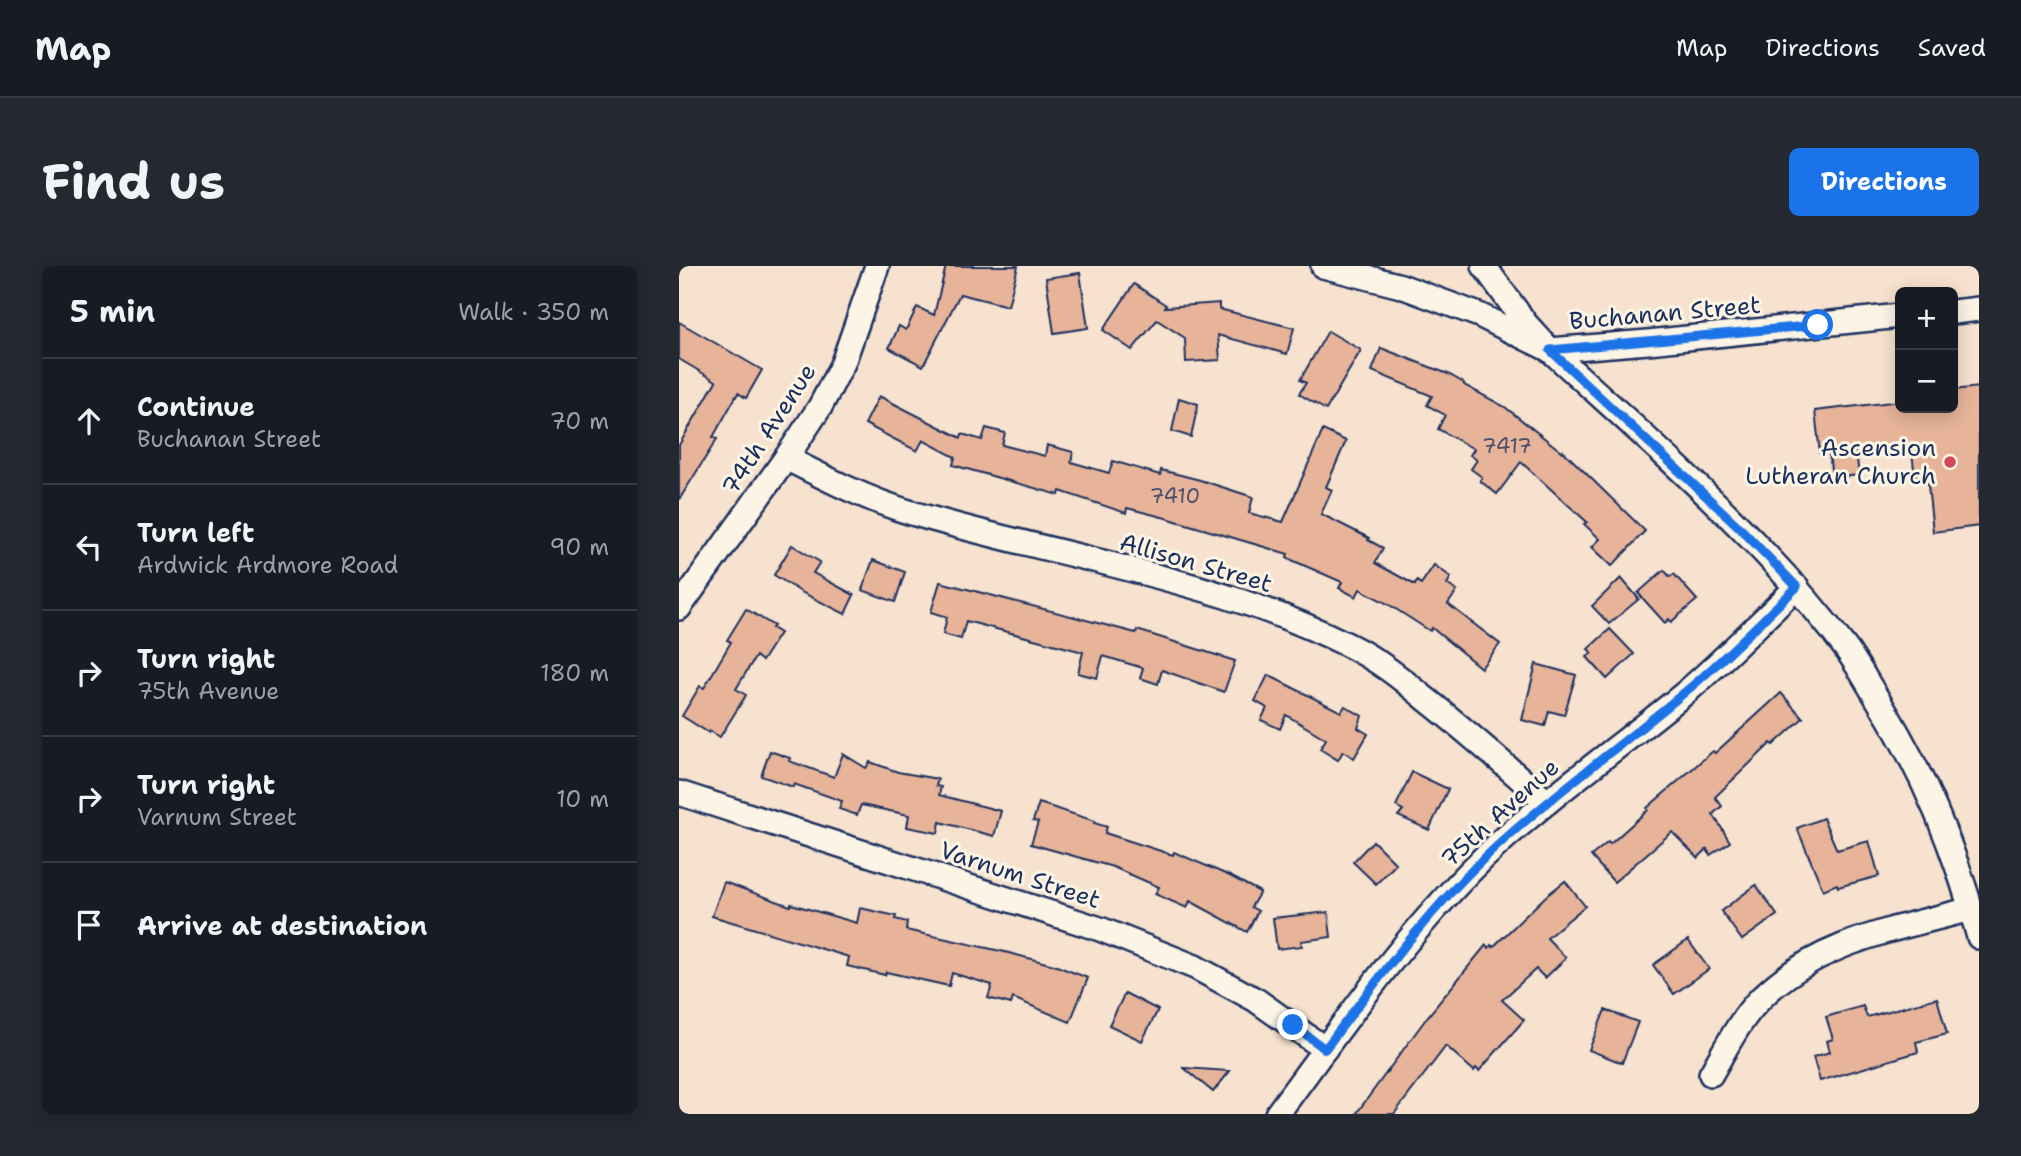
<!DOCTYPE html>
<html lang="en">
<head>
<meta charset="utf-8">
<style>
	body { margin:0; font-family:"Shantell Sans",sans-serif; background:#242831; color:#f1f3f6 }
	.controls { position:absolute; right:21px; top:21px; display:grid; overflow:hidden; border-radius:10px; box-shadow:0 4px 18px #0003 }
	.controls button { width:63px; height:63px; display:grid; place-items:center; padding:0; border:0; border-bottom:2px solid #363941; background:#171b24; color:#f1f3f6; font:35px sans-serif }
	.stop { position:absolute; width:21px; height:21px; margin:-16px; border:5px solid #1a73e8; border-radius:50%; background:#fff }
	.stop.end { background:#1a73e8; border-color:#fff; box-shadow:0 2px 7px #0008 }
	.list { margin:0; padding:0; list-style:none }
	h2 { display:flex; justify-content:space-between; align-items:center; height:91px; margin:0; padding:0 28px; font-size:30px }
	h2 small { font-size:23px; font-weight:400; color:#9ea1a6 }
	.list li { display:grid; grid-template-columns:46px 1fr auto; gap:21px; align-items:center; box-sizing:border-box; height:126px; padding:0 28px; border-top:2px solid #363941 }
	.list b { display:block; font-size:26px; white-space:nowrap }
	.list p { margin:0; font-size:23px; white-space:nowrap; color:#9ea1a6 }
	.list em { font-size:23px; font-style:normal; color:#9ea1a6 }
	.icon { flex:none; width:38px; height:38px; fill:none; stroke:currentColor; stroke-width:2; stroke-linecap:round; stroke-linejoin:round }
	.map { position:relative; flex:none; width:1300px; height:848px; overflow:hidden; border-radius:10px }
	header { display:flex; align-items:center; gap:42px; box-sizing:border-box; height:98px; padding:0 35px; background:#171b24; border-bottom:2px solid #363941 }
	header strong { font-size:33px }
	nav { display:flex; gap:38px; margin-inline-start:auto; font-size:24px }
	.intro { display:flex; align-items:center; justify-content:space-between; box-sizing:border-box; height:168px; padding:0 42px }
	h1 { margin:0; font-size:49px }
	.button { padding:18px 32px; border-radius:10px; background:#1a73e8; color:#fff; font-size:24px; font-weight:700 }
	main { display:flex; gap:42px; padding:0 42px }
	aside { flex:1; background:#171b24; border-radius:10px; box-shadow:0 4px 18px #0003 }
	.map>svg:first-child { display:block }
	.building { fill:#e7b499; stroke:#1b2f5e; stroke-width:2 }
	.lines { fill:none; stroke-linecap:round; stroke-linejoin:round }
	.street-casing { stroke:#1b2f5e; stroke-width:28 }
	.street { stroke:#fcf5e5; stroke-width:23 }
	.route { stroke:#1a73e8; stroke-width:9 }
	.poi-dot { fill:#d1495b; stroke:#fcf5e5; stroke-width:2.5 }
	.labels { text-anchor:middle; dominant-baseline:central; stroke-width:6; stroke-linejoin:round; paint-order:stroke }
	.number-label { font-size:21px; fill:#4e506d }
	.street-label { font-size:24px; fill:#1b2f5e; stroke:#fcf5e5 }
	.poi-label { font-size:24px; fill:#1b2f5e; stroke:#fcf5e5; text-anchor:end }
</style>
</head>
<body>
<header>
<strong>Map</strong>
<nav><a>Map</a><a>Directions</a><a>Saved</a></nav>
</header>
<div class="intro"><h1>Find us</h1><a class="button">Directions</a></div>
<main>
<aside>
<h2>5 min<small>Walk · 350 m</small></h2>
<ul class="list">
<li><svg class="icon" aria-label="ahead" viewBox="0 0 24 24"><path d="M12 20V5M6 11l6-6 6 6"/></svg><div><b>Continue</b><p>Buchanan Street</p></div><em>70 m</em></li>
<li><svg class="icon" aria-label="left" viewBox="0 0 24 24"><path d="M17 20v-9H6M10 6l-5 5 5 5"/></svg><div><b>Turn left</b><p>Ardwick Ardmore Road</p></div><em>90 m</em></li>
<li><svg class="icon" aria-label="right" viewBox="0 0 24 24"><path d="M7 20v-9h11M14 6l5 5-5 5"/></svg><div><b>Turn right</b><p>75th Avenue</p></div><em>180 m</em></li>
<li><svg class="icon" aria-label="right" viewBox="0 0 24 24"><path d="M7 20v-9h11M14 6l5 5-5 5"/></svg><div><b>Turn right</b><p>Varnum Street</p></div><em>10 m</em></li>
<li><svg class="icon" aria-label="arrive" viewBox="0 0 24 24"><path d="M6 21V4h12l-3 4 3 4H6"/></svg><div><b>Arrive at destination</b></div></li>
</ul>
</aside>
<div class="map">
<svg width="1300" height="848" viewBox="0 0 1300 848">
	<rect width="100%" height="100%" fill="#f6e2ce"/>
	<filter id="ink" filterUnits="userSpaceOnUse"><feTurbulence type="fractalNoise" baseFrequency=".0143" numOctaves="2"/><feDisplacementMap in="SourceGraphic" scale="14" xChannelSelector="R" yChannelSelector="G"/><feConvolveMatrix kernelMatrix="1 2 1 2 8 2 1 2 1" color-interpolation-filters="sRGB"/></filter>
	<g filter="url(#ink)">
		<g class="building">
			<path d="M267 0H339L329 40 281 28 244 100 210 82 220 60 227 64 238 41 255 49Z"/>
			<path d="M401 7 409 62 375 67 367 12Z"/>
			<path d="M455 18 487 39 486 41 540 37V43L615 62 608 88 539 69 541 94 507 96 506 72 478 54 453 84 424 64Z"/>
			<path d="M0 56 83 104 67 132 59 127 34 171 38 173 0 234V179L37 115 0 93Z"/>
			<path d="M649 65 682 84 647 144 620 128 627 117 621 114Z"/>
			<path d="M702 82 769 108 785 117V119L826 141 883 186 884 185 966 265 933 300 913 281 921 273 905 258 908 256 842 196 818 228 801 215 803 211 792 203 798 194 791 189 795 183 759 163 766 149 748 139 753 130 693 105Z"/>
			<path d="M1300 121V260L1254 266 1248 210 1236 211 1232 178 1177 185 1180 209 1153 212 1150 187 1141 188 1136 145 1221 135V142H1274V124Z"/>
			<path d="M200 130 282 172 283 168 303 174 307 162 326 167 323 179 366 190 368 179 394 186 392 196 430 207 434 195 481 209 482 204 521 214 574 231 570 247 604 256 644 164 667 175 647 221 653 224 642 248 690 272 689 274 704 282 696 297 736 319 738 315 742 318 755 299 772 311 768 318 778 325 769 338 821 378 802 402 753 362 751 365 709 338 681 323 677 331 660 322 663 316 615 295 608 291 609 288 487 252 448 242 447 247 381 225 380 229 274 199 276 191 244 174 238 185 186 158Z"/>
			<path d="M500 132 519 138 512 171 493 165Z"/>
			<path d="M113 279 141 296 134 307 175 329 166 348 122 326 95 309Z"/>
			<path d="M194 294 226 306 216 336 183 324Z"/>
			<path d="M985 304 991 311 995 308 1018 334 992 356 990 353 986 357 959 327Z"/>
			<path d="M942 312 960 333 930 358 913 340Z"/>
			<path d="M261 316 457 367 458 364 556 395 545 426 483 404 479 418 461 412 464 402 424 390 418 412 399 407 404 386 287 355 282 373 264 368 268 351 252 346Z"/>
			<path d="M67 343 95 360 93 362 101 367 83 395 77 390 57 423 67 429 41 471 31 465 30 467 3 450 21 420 25 422 52 376 48 374Z"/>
			<path d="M931 363 955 388 928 413 908 391 913 387 909 383Z"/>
			<path d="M857 398 897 409 885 449 870 445 866 460 843 454Z"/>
			<path d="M589 409 662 446 666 440 683 450 679 462 689 468 675 492 664 485 659 494 641 483 647 473 607 449 601 463 582 454 588 442 576 435Z"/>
			<path d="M1102 427 1124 452 1094 479 1092 477 1036 531 1043 540 1034 548 1051 576 1031 589 1028 583 1019 592 993 566 935 616 912 590 929 576 931 578 969 544 968 542 1034 485 1036 487Z"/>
			<path d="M91 485 111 492 110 495 155 511 164 488 187 502 191 496 219 506 259 513 257 520 262 521 260 529 322 545 315 570 261 556 259 567 228 561 230 549 182 539 178 549 160 543 163 535 115 518 114 521 82 510Z"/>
			<path d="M733 506 769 523 750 564 719 550 724 544 717 540Z"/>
			<path d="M360 537 416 555 415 557 428 561 426 567 494 589 495 586 551 610 581 626 572 641 579 645 568 666 511 635 508 642 476 628 480 621 434 601 352 578 359 556 354 555Z"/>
			<path d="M1144 552 1158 584 1190 575 1200 610 1159 621 1158 618 1144 624 1118 562Z"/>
			<path d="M694 575 717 598 697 618 674 596Z"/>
			<path d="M886 615 906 640 868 672 887 692 866 712 857 703 823 734 845 754 800 805 797 802 795 805 767 780 715 848H677L749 750 807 679 810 682 812 679 814 681 866 631Z"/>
			<path d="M45 616 111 640 112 638 178 657 181 642 217 650 216 653 228 656 227 664 326 686 375 699 409 712 391 756 334 732 332 738 309 732 313 719 273 707 270 720 207 706 206 709 168 700 170 691 33 650Z"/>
			<path d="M1077 619 1098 649 1063 674 1042 645Z"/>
			<path d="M649 646 652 671 622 675 623 680 598 683 594 652Z"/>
			<path d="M1009 674 1030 703 995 728 974 699Z"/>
			<path d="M446 727 479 744 463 775 430 759Z"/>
			<path d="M1258 732 1268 768 1237 776 1239 786 1141 815 1134 791 1151 786 1148 775 1154 773 1147 751 1184 740 1188 751Z"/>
			<path d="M926 744 959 756 943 797 910 784Z"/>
			<path d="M505 802 551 805 534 826Z"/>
		</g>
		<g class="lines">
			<defs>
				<g id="street">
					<path d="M644 0 722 20 800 49 871 84 969 76 1221 50"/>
					<path d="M805 0 847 58 871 84C974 179 1083 271 1168 384 1178 398 1187 414 1196 429 1245 507 1276 583 1300 671"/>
					<path d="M1274 46 1300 43"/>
					<path d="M107 192C148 213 189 234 233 247 377 290 535 312 669 379 698 393 723 413 747 433 789 466 828 501 868 536"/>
					<path d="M0 342 107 192 141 141 164 97 198 0"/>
					<path d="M0 527 421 663 516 701 577 734 646 783"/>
					<path d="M1032 808C1047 782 1061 753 1082 732 1139 675 1218 663 1292 643"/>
					<path d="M598 848C666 756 732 660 816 581 876 526 943 479 1006 427 1045 394 1081 356 1118 321"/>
				</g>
			</defs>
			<use href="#street" class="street-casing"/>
			<use href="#street" class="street"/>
		</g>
	</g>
	<g class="lines" filter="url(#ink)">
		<path class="route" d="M614 759 646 783C699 713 752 641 817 581 877 526 943 479 1006 426 1045 394 1081 356 1118 321L1060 261 871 84 1139 59"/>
	</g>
	<circle class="poi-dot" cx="1271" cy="196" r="7"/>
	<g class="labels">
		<g class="number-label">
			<text x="828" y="180">7417</text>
			<text x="496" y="230">7410</text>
		</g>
		<g class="street-label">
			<text transform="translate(986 47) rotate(-5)">Buchanan Street</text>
			<text transform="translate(90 163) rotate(-57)">74th Avenue</text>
			<text transform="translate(517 297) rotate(16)">Allison Street</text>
			<text transform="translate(821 547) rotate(-42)">75th Avenue</text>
			<text transform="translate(341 609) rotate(18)">Varnum Street</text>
		</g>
		<g class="poi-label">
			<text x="1257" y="182">Ascension<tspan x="1257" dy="28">Lutheran Church</tspan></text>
		</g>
	</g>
</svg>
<div class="controls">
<button>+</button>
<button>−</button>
</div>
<div class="stop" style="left:1139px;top:59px"></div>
<div class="stop end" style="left:614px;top:759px"></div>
</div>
</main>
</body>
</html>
